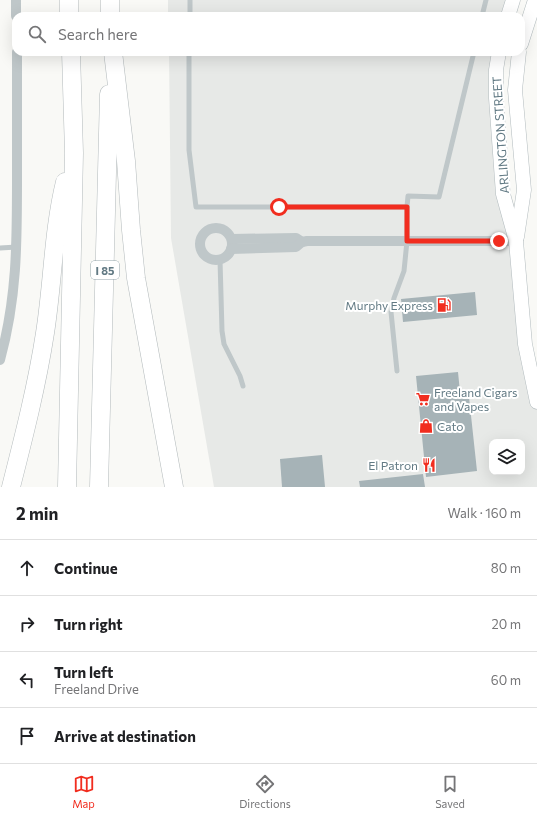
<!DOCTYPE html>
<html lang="en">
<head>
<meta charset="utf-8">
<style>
	body { margin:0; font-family:Commissioner,sans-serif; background:#f2f2f2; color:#202124 }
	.controls { position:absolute; right:12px; bottom:12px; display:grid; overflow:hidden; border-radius:8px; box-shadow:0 4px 16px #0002 }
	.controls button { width:36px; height:36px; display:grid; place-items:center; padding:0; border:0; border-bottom:1px solid #e0e0e0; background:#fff; color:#202124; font:20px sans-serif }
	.stop { position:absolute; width:12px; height:12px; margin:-9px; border:3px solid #f12d1f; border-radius:50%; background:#fff }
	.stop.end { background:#f12d1f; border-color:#fff; box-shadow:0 1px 4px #0008 }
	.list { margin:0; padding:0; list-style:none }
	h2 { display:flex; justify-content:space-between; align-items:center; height:52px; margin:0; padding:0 16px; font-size:17px }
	h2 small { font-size:13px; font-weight:400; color:#757577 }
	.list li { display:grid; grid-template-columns:26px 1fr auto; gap:12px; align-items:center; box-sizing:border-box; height:56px; padding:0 16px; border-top:1px solid #e0e0e0 }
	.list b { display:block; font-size:15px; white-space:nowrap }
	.list p { margin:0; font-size:13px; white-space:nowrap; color:#757577 }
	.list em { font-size:13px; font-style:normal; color:#757577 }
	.icon { flex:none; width:22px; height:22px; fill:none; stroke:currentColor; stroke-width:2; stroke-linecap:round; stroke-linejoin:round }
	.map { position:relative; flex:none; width:537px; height:487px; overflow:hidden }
	.search { position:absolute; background:#fff; box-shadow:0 4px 16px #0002; left:12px; right:12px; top:12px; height:44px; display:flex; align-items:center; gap:10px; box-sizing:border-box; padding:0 14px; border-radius:12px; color:#757577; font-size:15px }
	.sheet { height:276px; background:#fff }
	nav { display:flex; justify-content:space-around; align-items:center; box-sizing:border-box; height:56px; border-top:1px solid #e0e0e0; background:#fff; font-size:11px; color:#757577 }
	nav a { display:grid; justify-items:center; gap:2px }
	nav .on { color:#f12d1f }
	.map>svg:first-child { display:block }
	.built { fill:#e7e9e7; fill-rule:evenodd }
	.building { fill:#a6b3b7 }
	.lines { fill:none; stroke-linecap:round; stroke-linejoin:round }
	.secondary-casing { stroke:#b2bbbe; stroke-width:15 }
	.highway-casing { stroke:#b3babc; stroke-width:19 }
	.lane { stroke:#bfc7c9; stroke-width:5 }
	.street { stroke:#bfc7c9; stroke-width:10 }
	.secondary { stroke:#fff; stroke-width:14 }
	.highway { stroke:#fff; stroke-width:18 }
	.route { stroke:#f12d1f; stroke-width:5 }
	.labels { text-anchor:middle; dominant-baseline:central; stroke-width:4; stroke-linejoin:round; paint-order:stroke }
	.shield { fill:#fff; stroke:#91a2a9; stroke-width:1 }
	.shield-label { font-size:11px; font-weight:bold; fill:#627a84 }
	.street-label { font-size:12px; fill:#627a84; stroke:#fff }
	.poi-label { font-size:12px; fill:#627a84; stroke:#fff; text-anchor:end }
</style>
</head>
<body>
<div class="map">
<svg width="537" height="487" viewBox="0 0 537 487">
	<rect width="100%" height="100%" fill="#f9f9f6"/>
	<g class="built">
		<path d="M168 0H513L508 16H168Z"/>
		<path d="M169 52H500L503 194 537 396V487H214L171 238ZM492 442H522V472H492Z"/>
	</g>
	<g class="building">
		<path d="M475 292 477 315 403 322 401 299Z"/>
		<path d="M458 372 460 392 465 391 466 397H469L477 471 426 477 416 376Z"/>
		<path d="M322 455 325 487H282L280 459Z"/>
		<path d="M423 474 425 487H360L359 481Z"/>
	</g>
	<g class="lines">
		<defs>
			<g id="secondary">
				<path d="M508 16 513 0"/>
				<path d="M521 44 535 0"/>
				<path d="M499 52 496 70V98L503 194 516 241 525 344 537 402"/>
				<path d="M517 237 524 190 515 90 519 52"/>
			</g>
			<g id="highway">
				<path d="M69 0V16"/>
				<path d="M110 0V16"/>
				<path d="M113 52 126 161 131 230 136 278 174 487"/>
				<path d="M11 487C24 436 37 385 45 333 53 282 53 231 65 182"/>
				<path d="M67 487 74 153 71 52"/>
				<path d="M99 487 109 94"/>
			</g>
		</defs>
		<use href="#secondary" class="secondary-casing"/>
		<use href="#highway" class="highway-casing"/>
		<g class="lane">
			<path d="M190 16V0"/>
			<path d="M482 16 486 0"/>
			<path d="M189 52V150L196 207H407V241L404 271 394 298 391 312 397 371"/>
			<path d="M407 207 408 196 439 197 474 52"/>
			<path d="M0 248 17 247"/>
			<path d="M220 260 222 331 224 344 240 376 243 386"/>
		</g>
		<g class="street">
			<path d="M16 0V16"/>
			<circle cx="216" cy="244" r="16"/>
			<path d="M232 239 296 238 302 242"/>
			<path d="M231 249 296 247 302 242 307 241H516"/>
			<path d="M0 360C17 298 17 244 17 180 17 137 17 95 17 52"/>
		</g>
		<use href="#secondary" class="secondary"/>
		<use href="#highway" class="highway"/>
	</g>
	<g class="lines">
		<path class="route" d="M279 207H407V241H499"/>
	</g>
	<defs>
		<symbol id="fuel-bare" viewBox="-9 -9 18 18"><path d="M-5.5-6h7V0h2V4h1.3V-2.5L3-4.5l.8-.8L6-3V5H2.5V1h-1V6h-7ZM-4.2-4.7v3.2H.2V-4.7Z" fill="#f12d1f" stroke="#fff" stroke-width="2.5" paint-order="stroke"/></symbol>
		<symbol id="supermarket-bare" viewBox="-9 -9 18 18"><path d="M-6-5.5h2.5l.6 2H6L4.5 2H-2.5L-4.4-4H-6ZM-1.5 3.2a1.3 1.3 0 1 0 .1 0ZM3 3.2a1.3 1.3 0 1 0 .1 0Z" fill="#f12d1f" stroke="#fff" stroke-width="2.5" paint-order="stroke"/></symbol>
		<symbol id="shop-bare" viewBox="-9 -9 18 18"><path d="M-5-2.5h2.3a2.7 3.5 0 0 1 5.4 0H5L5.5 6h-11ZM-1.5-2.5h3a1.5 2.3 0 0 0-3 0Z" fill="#f12d1f" stroke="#fff" stroke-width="2.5" paint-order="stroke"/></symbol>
		<symbol id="restaurant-bare" viewBox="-9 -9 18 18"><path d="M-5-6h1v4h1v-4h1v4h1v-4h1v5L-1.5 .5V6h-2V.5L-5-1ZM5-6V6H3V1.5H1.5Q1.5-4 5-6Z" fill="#f12d1f" stroke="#fff" stroke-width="2.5" paint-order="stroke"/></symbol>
	</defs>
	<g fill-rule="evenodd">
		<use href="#fuel-bare" x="434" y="295" width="20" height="20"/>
		<use href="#supermarket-bare" x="413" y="389" width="20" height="20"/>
		<use href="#shop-bare" x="416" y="416" width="20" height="20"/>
		<use href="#restaurant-bare" x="419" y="455" width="20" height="20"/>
	</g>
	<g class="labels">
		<rect class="shield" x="91" y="261" width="28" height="18" rx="3"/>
		<g class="shield-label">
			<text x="105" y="270">I 85</text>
		</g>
		<g class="street-label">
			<text transform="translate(500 135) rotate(-94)">ARLINGTON STREET</text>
		</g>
		<g class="poi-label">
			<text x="433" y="305">Murphy Express</text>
			<text x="434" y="392" text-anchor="start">Freeland Cigars<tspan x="434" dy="14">and Vapes</tspan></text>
			<text x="437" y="426" text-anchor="start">Cato</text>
			<text x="418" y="465">El Patron</text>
		</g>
	</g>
</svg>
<div class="controls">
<button><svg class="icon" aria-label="layers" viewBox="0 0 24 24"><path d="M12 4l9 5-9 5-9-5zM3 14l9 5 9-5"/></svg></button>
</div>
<div class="stop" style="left:279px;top:207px"></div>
<div class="stop end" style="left:499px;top:241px"></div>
<div class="search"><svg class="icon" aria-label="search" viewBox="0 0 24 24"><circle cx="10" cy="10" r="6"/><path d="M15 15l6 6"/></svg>Search here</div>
</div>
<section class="sheet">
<h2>2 min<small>Walk · 160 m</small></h2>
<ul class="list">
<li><svg class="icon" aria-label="ahead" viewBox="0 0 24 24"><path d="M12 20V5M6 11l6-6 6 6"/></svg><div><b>Continue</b></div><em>80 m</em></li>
<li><svg class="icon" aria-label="right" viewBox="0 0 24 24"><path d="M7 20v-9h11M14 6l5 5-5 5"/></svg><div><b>Turn right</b></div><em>20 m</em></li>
<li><svg class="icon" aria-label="left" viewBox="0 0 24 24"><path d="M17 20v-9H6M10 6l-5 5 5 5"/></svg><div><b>Turn left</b><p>Freeland Drive</p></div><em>60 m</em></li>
<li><svg class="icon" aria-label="arrive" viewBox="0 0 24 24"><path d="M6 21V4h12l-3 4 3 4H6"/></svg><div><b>Arrive at destination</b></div></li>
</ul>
</section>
<nav>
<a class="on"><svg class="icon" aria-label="map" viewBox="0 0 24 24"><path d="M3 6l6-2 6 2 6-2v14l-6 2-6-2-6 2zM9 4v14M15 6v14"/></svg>Map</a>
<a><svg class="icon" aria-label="directions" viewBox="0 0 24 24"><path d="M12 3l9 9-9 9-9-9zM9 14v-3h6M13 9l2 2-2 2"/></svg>Directions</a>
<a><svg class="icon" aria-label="saved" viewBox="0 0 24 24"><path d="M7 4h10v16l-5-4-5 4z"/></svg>Saved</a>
</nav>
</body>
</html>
